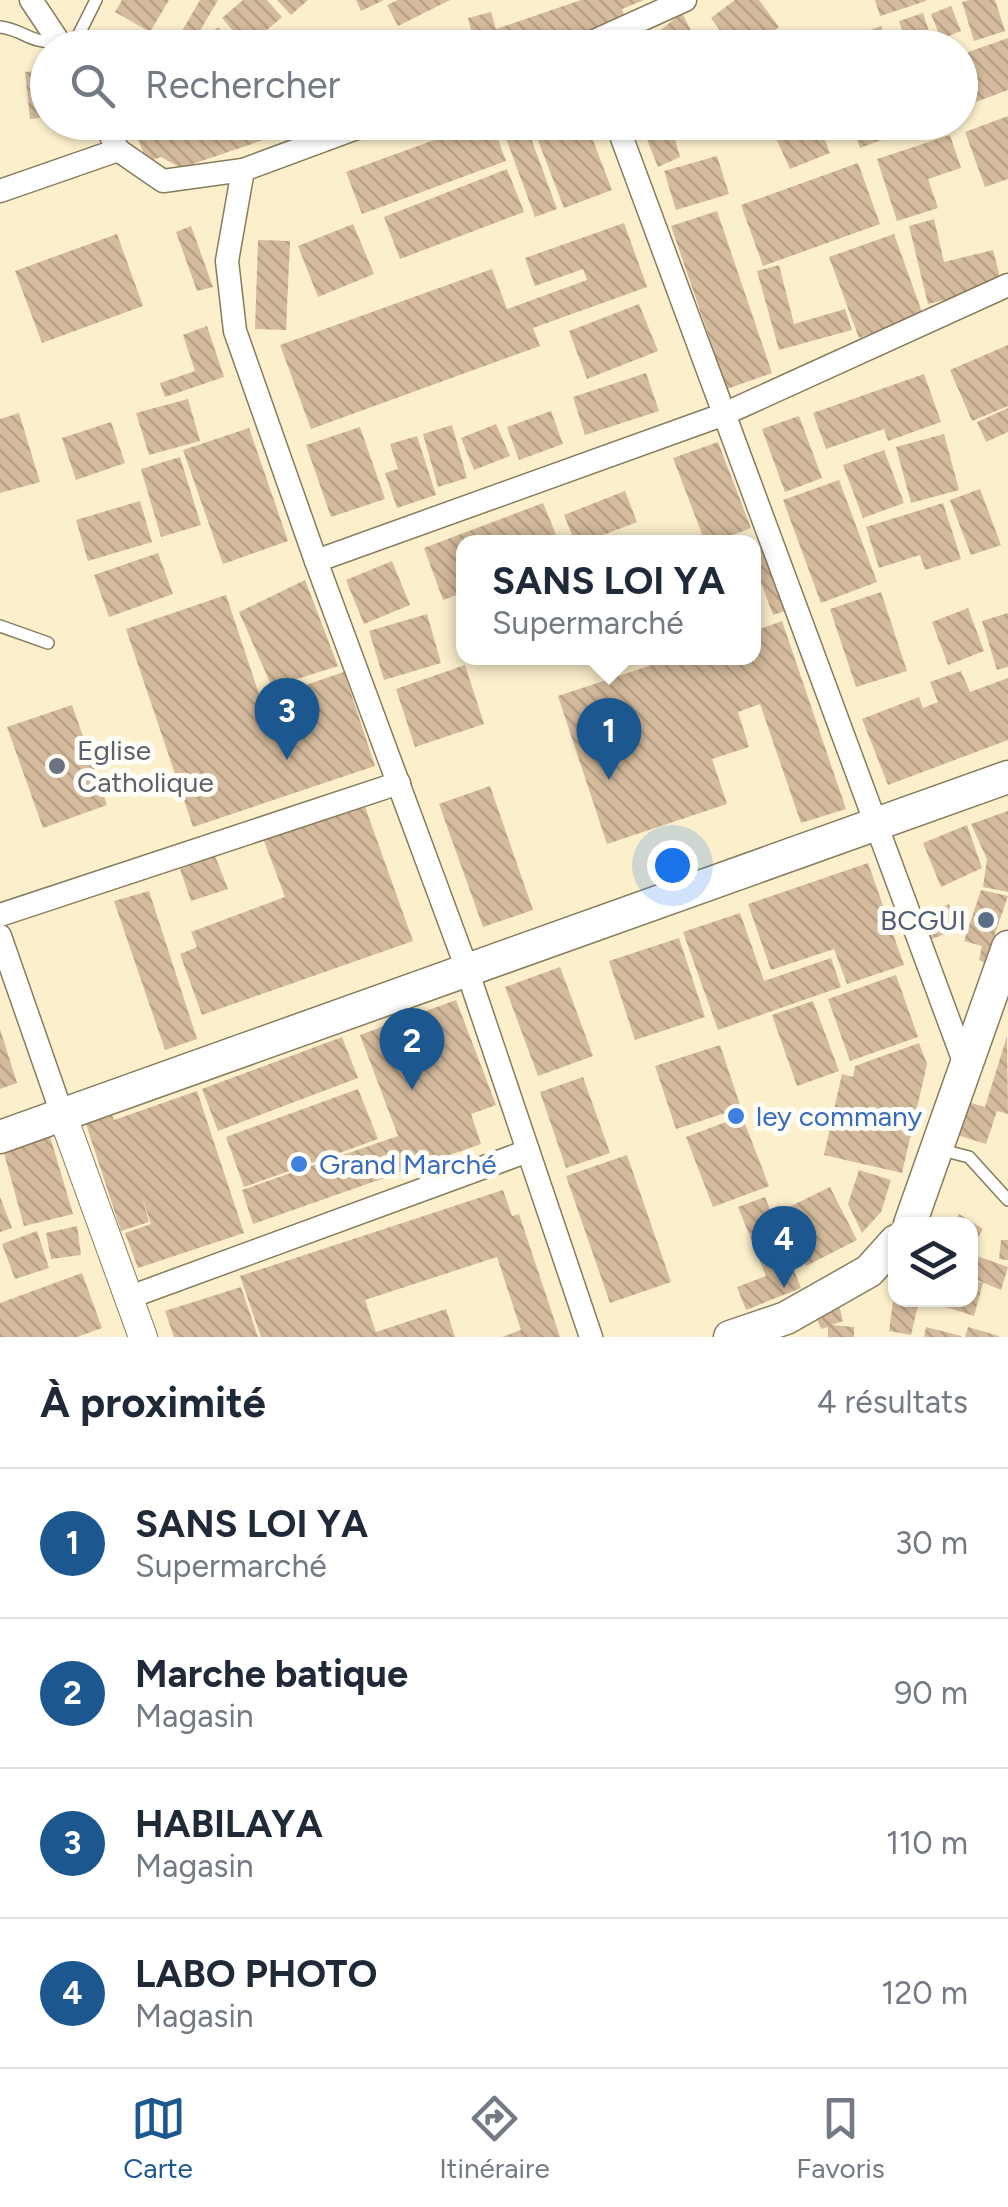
<!DOCTYPE html>
<html lang="fr">
<head>
<meta charset="utf-8">
<style>
	body { margin:0; font-family:Figtree,sans-serif; background:#f6f6f7; color:#1f2937 }
	.controls { position:absolute; right:30px; bottom:30px; display:grid; overflow:hidden; border-radius:20px; box-shadow:0 2px 8px #0004 }
	.controls button { width:90px; height:90px; display:grid; place-items:center; padding:0; border:0; border-bottom:2px solid #e0e1e3; background:#fff; color:#1f2937; font:50px sans-serif }
	.you { position:absolute; left:672px; top:865px; width:35px; height:35px; margin:-25px; border:8px solid #fff; border-radius:50%; background:#1a73e8; box-shadow:0 0 0 15px #1a73e833 }
	.badge { display:grid; place-items:center; width:65px; height:65px; border-radius:50%; background:#1c588f; color:#fff; font-size:32px; font-weight:700 }
	.pin { position:absolute; translate:-50% -82px; filter:drop-shadow(0 2px 5px #0008) }
	.pin::after { content:''; position:absolute; top:52px; width:35px; height:30px; background:inherit; clip-path:polygon(0 0,100% 0,50% 100%) }
	.popup { position:absolute; left:456px; top:535px; width:305px; height:130px; box-sizing:border-box; display:grid; place-content:center; border-radius:20px; background:#fff; filter:drop-shadow(0 2px 8px #0005); font-size:32px; white-space:nowrap; color:#747a83 }
	.popup b { font-size:38px; color:#1f2937 }
	.popup::after { content:''; position:absolute; left:50%; top:100%; margin-left:-20px; border:20px solid transparent; border-top-color:#fff }
	.list { margin:0; padding:0; list-style:none }
	h2 { display:flex; justify-content:space-between; align-items:center; height:130px; margin:0; padding:0 40px; font-size:42px }
	h2 small { font-size:32px; font-weight:400; color:#747a83 }
	.list li { display:grid; grid-template-columns:65px 1fr auto; gap:30px; align-items:center; box-sizing:border-box; height:150px; padding:0 40px; border-top:2px solid #e0e1e3 }
	.list b { display:block; font-size:38px; white-space:nowrap }
	.list p { margin:0; font-size:32px; white-space:nowrap; color:#747a83 }
	.list em { font-size:32px; font-style:normal; color:#747a83 }
	.icon { flex:none; width:55px; height:55px; fill:none; stroke:currentColor; stroke-width:2; stroke-linecap:round; stroke-linejoin:round }
	.map { position:relative; flex:none; width:1008px; height:1337px; overflow:hidden }
	.search { position:absolute; background:#fff; box-shadow:0 2px 8px #0004; left:30px; right:30px; top:30px; height:110px; display:flex; align-items:center; gap:25px; box-sizing:border-box; padding:0 35px; border-radius:55px; color:#747a83; font-size:38px }
	.sheet { height:730px; background:#fff }
	nav { display:flex; justify-content:space-around; align-items:center; box-sizing:border-box; height:140px; border-top:2px solid #e0e1e3; background:#fff; font-size:28px; color:#747a83 }
	nav a { display:grid; justify-items:center; gap:5px }
	nav .on { color:#1c588f }
	.map>svg:first-child { display:block }
	.building { fill:url(#building-back-hatch) }
	.lines { fill:none; stroke-linecap:round; stroke-linejoin:round }
	.service-casing { stroke:#877c5d; stroke-width:14 }
	.minor-casing { stroke:#877c5d; stroke-width:25 }
	.tertiary-casing { stroke:#877c5d; stroke-width:30 }
	.secondary-casing { stroke:#877c5d; stroke-width:35 }
	.service { stroke:#fff; stroke-width:11 }
	.minor { stroke:#fff; stroke-width:22 }
	.tertiary { stroke:#fff; stroke-width:28 }
	.secondary { stroke:#fff; stroke-width:32 }
	.worship-dot { fill:#6b7280; stroke:#fffdf6; stroke-width:4 }
	.service-dot { fill:#5c6f8a; stroke:#fffdf6; stroke-width:4 }
	.shop-dot { fill:#3f7fe0; stroke:#fffdf6; stroke-width:4 }
	.labels { text-anchor:middle; dominant-baseline:central; stroke-width:10; stroke-linejoin:round; paint-order:stroke }
	.worship-label { font-size:28px; fill:#5b616d; stroke:#fffdf6; text-anchor:start }
	.service-label { font-size:28px; fill:#4e5e75; stroke:#fffdf6; text-anchor:end }
	.shop-label { font-size:28px; fill:#366cbe; stroke:#fffdf6; text-anchor:start }
</style>
</head>
<body>
<div class="map">
<svg width="1008" height="1337" viewBox="0 0 1008 1337">
	<defs>
		<pattern id="building-back-hatch" width="6" height="6" patternUnits="userSpaceOnUse" patternTransform="scale(2.5)"><rect width="6" height="6" fill="#d5bb9d"/><path d="M-1 5l2 2M0 0l6 6M5-1l2 2" fill="none" stroke="#b7a086"/></pattern>
	</defs>
	<rect width="100%" height="100%" fill="#fbefcc"/>
	<g class="building">
		<path d="M122 0H169L150 32 115 12Z"/>
		<path d="M200 0H218L191 46 178 38Z"/>
		<path d="M243 0H267L282 17 247 47 222 18Z"/>
		<path d="M277 0H308L291 15Z"/>
		<path d="M356 0H384L361 11Z"/>
		<path d="M398 0H450L398 26 387 5Z"/>
		<path d="M581 0H644L622 9 625 18 538 48H444L473 37 468 18 491 12 496 29Z"/>
		<path d="M735 0H759L779 27 750 48H733L711 18Z"/>
		<path d="M875 0H926V1L880 16Z"/>
		<path d="M969 0H995L1005 31 974 41 962 2Z"/>
		<path d="M951 6 961 31 941 39 931 14Z"/>
		<path d="M682 13 698 44 694 48H638Z"/>
		<path d="M923 13 932 41 908 48 899 21Z"/>
		<path d="M881 26 889 48H871L865 32Z"/>
		<path d="M218 27 236 48H194Z"/>
		<path d="M788 30 812 48H775Z"/>
		<path d="M144 34 147 48H110L108 41Z"/>
		<path d="M427 37 430 48H397V47Z"/>
		<path d="M860 37 864 48H833V47Z"/>
		<path d="M1008 38V90L960 108V55Z"/>
		<path d="M48 70V117L30 119 25 72Z"/>
		<path d="M1008 116V179L985 187 965 132Z"/>
		<path d="M168 122H313V123L181 168 161 157 147 162 136 134Z"/>
		<path d="M484 122H492L506 161 362 214 346 172Z"/>
		<path d="M500 122H525L557 209 535 217Z"/>
		<path d="M531 122H586L612 190 564 208Z"/>
		<path d="M640 122H670L680 157 658 167Z"/>
		<path d="M801 122H818L830 153 790 169 774 134Z"/>
		<path d="M850 122H927V123L860 148Z"/>
		<path d="M950 135 961 168 928 179 938 208 897 221 877 159Z"/>
		<path d="M717 156 729 194 676 210 664 171Z"/>
		<path d="M858 163 880 224 763 266 741 205Z"/>
		<path d="M507 169 524 212 400 259 384 217Z"/>
		<path d="M717 211 772 373 727 389 671 226Z"/>
		<path d="M934 219 944 262 993 250 1002 286 928 304 909 226Z"/>
		<path d="M624 223 647 287 533 328 540 346 311 429 280 345 492 269 507 309 587 280 583 269 535 286 525 258Z"/>
		<path d="M353 224 374 274 318 297 298 246Z"/>
		<path d="M191 226 213 287 197 291 176 232Z"/>
		<path d="M117 234 143 306 42 343 15 271Z"/>
		<path d="M894 234 923 315 859 338 829 257Z"/>
		<path d="M258 240 290 241 286 330 255 329Z"/>
		<path d="M779 265 794 324 845 309 852 330 779 350 757 271Z"/>
		<path d="M639 304 658 351 587 379 569 331Z"/>
		<path d="M207 326 224 377 165 397 160 383 195 371 183 335Z"/>
		<path d="M1008 345V406L972 421 950 370Z"/>
		<path d="M646 373 659 411 585 435 573 397Z"/>
		<path d="M924 374 941 422 888 441 884 429 826 449 813 413Z"/>
		<path d="M188 399 200 441 149 455 136 413Z"/>
		<path d="M1008 408V432L986 442 977 422Z"/>
		<path d="M551 411 563 444 519 460 507 427Z"/>
		<path d="M19 413 40 482 0 493V419Z"/>
		<path d="M799 416 822 478 785 492 762 429Z"/>
		<path d="M111 422 125 463 76 480 62 438Z"/>
		<path d="M496 424 510 456 474 470 461 438Z"/>
		<path d="M452 425 467 478 438 487 423 434Z"/>
		<path d="M360 427 385 499 331 517 306 445Z"/>
		<path d="M249 428 288 541 223 564 183 450Z"/>
		<path d="M944 434 959 490 911 503 896 447Z"/>
		<path d="M417 436 436 495 397 508 385 473 398 469 390 444Z"/>
		<path d="M718 442 751 528 714 542H705L673 458Z"/>
		<path d="M884 450 904 503 863 518 843 465Z"/>
		<path d="M180 457 201 525 161 537 141 469Z"/>
		<path d="M839 480 877 582 821 603 783 500Z"/>
		<path d="M980 489 1001 545 971 555 950 500Z"/>
		<path d="M625 491 637 522 585 542H575L564 515Z"/>
		<path d="M140 501 152 542 88 561 76 520Z"/>
		<path d="M543 503 559 542H464V592L443 600 424 548Z"/>
		<path d="M943 503 961 559 925 570 920 555 879 568 866 527Z"/>
		<path d="M765 548 788 610 773 615 754 563V552Z"/>
		<path d="M158 553 173 594 109 617 94 575Z"/>
		<path d="M392 561 410 605 364 624 346 580Z"/>
		<path d="M305 580 338 666 272 687 239 612Z"/>
		<path d="M881 592 907 671 856 687 830 609Z"/>
		<path d="M226 595 261 700 344 672 375 766 193 827 126 629Z"/>
		<path d="M968 608 984 651 948 665 932 622Z"/>
		<path d="M1008 613V667L997 670 982 621Z"/>
		<path d="M427 614 441 663 384 680 369 631Z"/>
		<path d="M782 621 846 809 801 823 760 704 738 712 749 747 712 759 727 804 607 844 558 696 673 658H754V631Z"/>
		<path d="M465 665 484 724 415 747 396 689Z"/>
		<path d="M961 671 970 692 1008 678V740L888 785 862 719 919 697 923 708 938 702 930 682Z"/>
		<path d="M72 705 107 805 43 828 7 727Z"/>
		<path d="M490 786 533 910 483 927 439 804Z"/>
		<path d="M364 804 413 941 202 1015 180 954 197 947 191 932 285 897 263 838Z"/>
		<path d="M1008 811V892L983 887 987 859 971 824Z"/>
		<path d="M967 825 982 868 941 887 923 843Z"/>
		<path d="M215 856 228 889 191 901 180 869Z"/>
		<path d="M868 863 904 965 847 984 834 949 771 970 748 904Z"/>
		<path d="M981 890 1008 896 985 963 979 960 982 946 964 941Z"/>
		<path d="M149 891 197 1039 165 1050 114 901Z"/>
		<path d="M949 904 959 929 926 941 917 916Z"/>
		<path d="M740 913 764 981 831 958 841 987 718 1030 683 932Z"/>
		<path d="M679 938 705 1017 635 1040 609 961Z"/>
		<path d="M560 967 593 1056 538 1076 505 987Z"/>
		<path d="M896 975 918 1037 850 1061 828 999Z"/>
		<path d="M456 1000 496 1105 471 1114 481 1144 253 1224 242 1190 398 1136 360 1035Z"/>
		<path d="M813 1001 839 1071 797 1086 772 1015Z"/>
		<path d="M0 1029 17 1083 0 1089Z"/>
		<path d="M1007 1036 1008 1114 997 1111 986 1144 957 1135 968 1102 985 1107Z"/>
		<path d="M342 1037 358 1078 218 1131 202 1089Z"/>
		<path d="M919 1043 927 1064 902 1173 824 1155 842 1074 853 1077 855 1066Z"/>
		<path d="M720 1045 741 1108 676 1129 655 1066Z"/>
		<path d="M583 1077 610 1153 566 1168 540 1092Z"/>
		<path d="M358 1089 378 1139 244 1187 226 1137Z"/>
		<path d="M197 1091 244 1233 138 1268 125 1233 151 1224 142 1196 149 1222 121 1231 86 1124 112 1115 114 1120Z"/>
		<path d="M742 1116 769 1186 713 1207 686 1137Z"/>
		<path d="M49 1133 73 1214 24 1226 2 1146Z"/>
		<path d="M627 1155 671 1282 610 1303 566 1176Z"/>
		<path d="M859 1170 891 1180 881 1212 862 1233 848 1204Z"/>
		<path d="M830 1187 857 1240 806 1266 779 1212Z"/>
		<path d="M503 1190 512 1216 519 1214 560 1337H502L521 1330 497 1257 365 1300 376 1332 446 1309 455 1337H261L240 1276Z"/>
		<path d="M0 1197 12 1228 0 1232Z"/>
		<path d="M765 1197 801 1288 746 1310 737 1287 766 1276 738 1207Z"/>
		<path d="M959 1214 983 1229 970 1252V1224H953Z"/>
		<path d="M77 1226 81 1255 51 1259 46 1233Z"/>
		<path d="M37 1231 49 1268 15 1279 2 1244Z"/>
		<path d="M1001 1240H1008V1260L999 1259Z"/>
		<path d="M974 1255 1008 1267 1001 1290 970 1277Z"/>
		<path d="M82 1273 102 1328 77 1337H0V1303Z"/>
		<path d="M970 1280 983 1283 974 1316 946 1307 949 1300H970Z"/>
		<path d="M241 1287 258 1337H174L165 1311Z"/>
		<path d="M893 1301 918 1305 911 1335 889 1331Z"/>
		<path d="M839 1305 843 1321 832 1325 854 1327V1337H828V1327L821 1329 815 1314Z"/>
		<path d="M926 1327 961 1336V1337H924Z"/>
		<path d="M968 1327 999 1336V1337H965Z"/>
	</g>
	<g class="lines">
		<defs>
			<g id="service">
				<path d="M0 27C24 30 29 43 57 42"/>
				<path d="M72 48 96 0"/>
				<path d="M0 626 48 643"/>
				<path d="M942 1150 969 1157 1008 1200"/>
			</g>
			<g id="minor">
				<path d="M31 0 63 48"/>
				<path d="M579 48 685 0"/>
				<path d="M104 122 118 150 163 181 243 170 373 122"/>
				<path d="M616 122 966 1067"/>
				<path d="M243 170 227 261 235 331 316 561 464 961 591 1337"/>
				<path d="M0 191 118 150"/>
				<path d="M316 561 722 415 1008 285"/>
				<path d="M0 915 399 783"/>
				<path d="M0 936 62 1114"/>
				<path d="M130 1297 528 1151"/>
			</g>
			<path id="tertiary" d="M62 1114 143 1337"/>
			<g id="secondary">
				<path d="M0 1137 1008 777"/>
				<path d="M910 1224 1008 947"/>
				<path d="M730 1337 786 1318 869 1271 896 1241"/>
			</g>
		</defs>
		<use href="#service" class="service-casing"/>
		<use href="#minor" class="minor-casing"/>
		<use href="#tertiary" class="tertiary-casing"/>
		<use href="#secondary" class="secondary-casing"/>
		<use href="#service" class="service"/>
		<use href="#minor" class="minor"/>
		<use href="#tertiary" class="tertiary"/>
		<use href="#secondary" class="secondary"/>
	</g>
	<circle class="worship-dot" cx="57" cy="766" r="10"/>
	<circle class="service-dot" cx="986" cy="920" r="10"/>
	<g class="shop-dot">
		<circle cx="736" cy="1116" r="10"/>
		<circle cx="299" cy="1164" r="10"/>
	</g>
	<g class="labels">
		<g class="worship-label">
			<text x="77" y="750">Eglise<tspan x="77" dy="32">Catholique</tspan></text>
		</g>
		<g class="service-label">
			<text x="966" y="920">BCGUI</text>
		</g>
		<g class="shop-label">
			<text x="756" y="1116">ley commany</text>
			<text x="319" y="1164">Grand Marché</text>
		</g>
	</g>
</svg>
<div class="controls">
<button><svg class="icon" aria-label="layers" viewBox="0 0 24 24"><path d="M12 4l9 5-9 5-9-5zM3 14l9 5 9-5"/></svg></button>
</div>
<div class="you"></div>
<div class="pin badge" style="left:609px;top:780px">1</div>
<div class="popup"><b>SANS LOI YA</b>Supermarché</div>
<div class="pin badge" style="left:412px;top:1090px">2</div>
<div class="pin badge" style="left:287px;top:760px">3</div>
<div class="pin badge" style="left:784px;top:1288px">4</div>
<div class="search"><svg class="icon" aria-label="search" viewBox="0 0 24 24"><circle cx="10" cy="10" r="6"/><path d="M15 15l6 6"/></svg>Rechercher</div>
</div>
<section class="sheet">
<h2>À proximité<small>4 résultats</small></h2>
<ul class="list">
<li><span class="badge">1</span><div><b>SANS LOI YA</b><p>Supermarché</p></div><em>30 m</em></li>
<li><span class="badge">2</span><div><b>Marche batique</b><p>Magasin</p></div><em>90 m</em></li>
<li><span class="badge">3</span><div><b>HABILAYA</b><p>Magasin</p></div><em>110 m</em></li>
<li><span class="badge">4</span><div><b>LABO PHOTO</b><p>Magasin</p></div><em>120 m</em></li>
</ul>
</section>
<nav>
<a class="on"><svg class="icon" aria-label="map" viewBox="0 0 24 24"><path d="M3 6l6-2 6 2 6-2v14l-6 2-6-2-6 2zM9 4v14M15 6v14"/></svg>Carte</a>
<a><svg class="icon" aria-label="directions" viewBox="0 0 24 24"><path d="M12 3l9 9-9 9-9-9zM9 14v-3h6M13 9l2 2-2 2"/></svg>Itinéraire</a>
<a><svg class="icon" aria-label="saved" viewBox="0 0 24 24"><path d="M7 4h10v16l-5-4-5 4z"/></svg>Favoris</a>
</nav>
</body>
</html>
